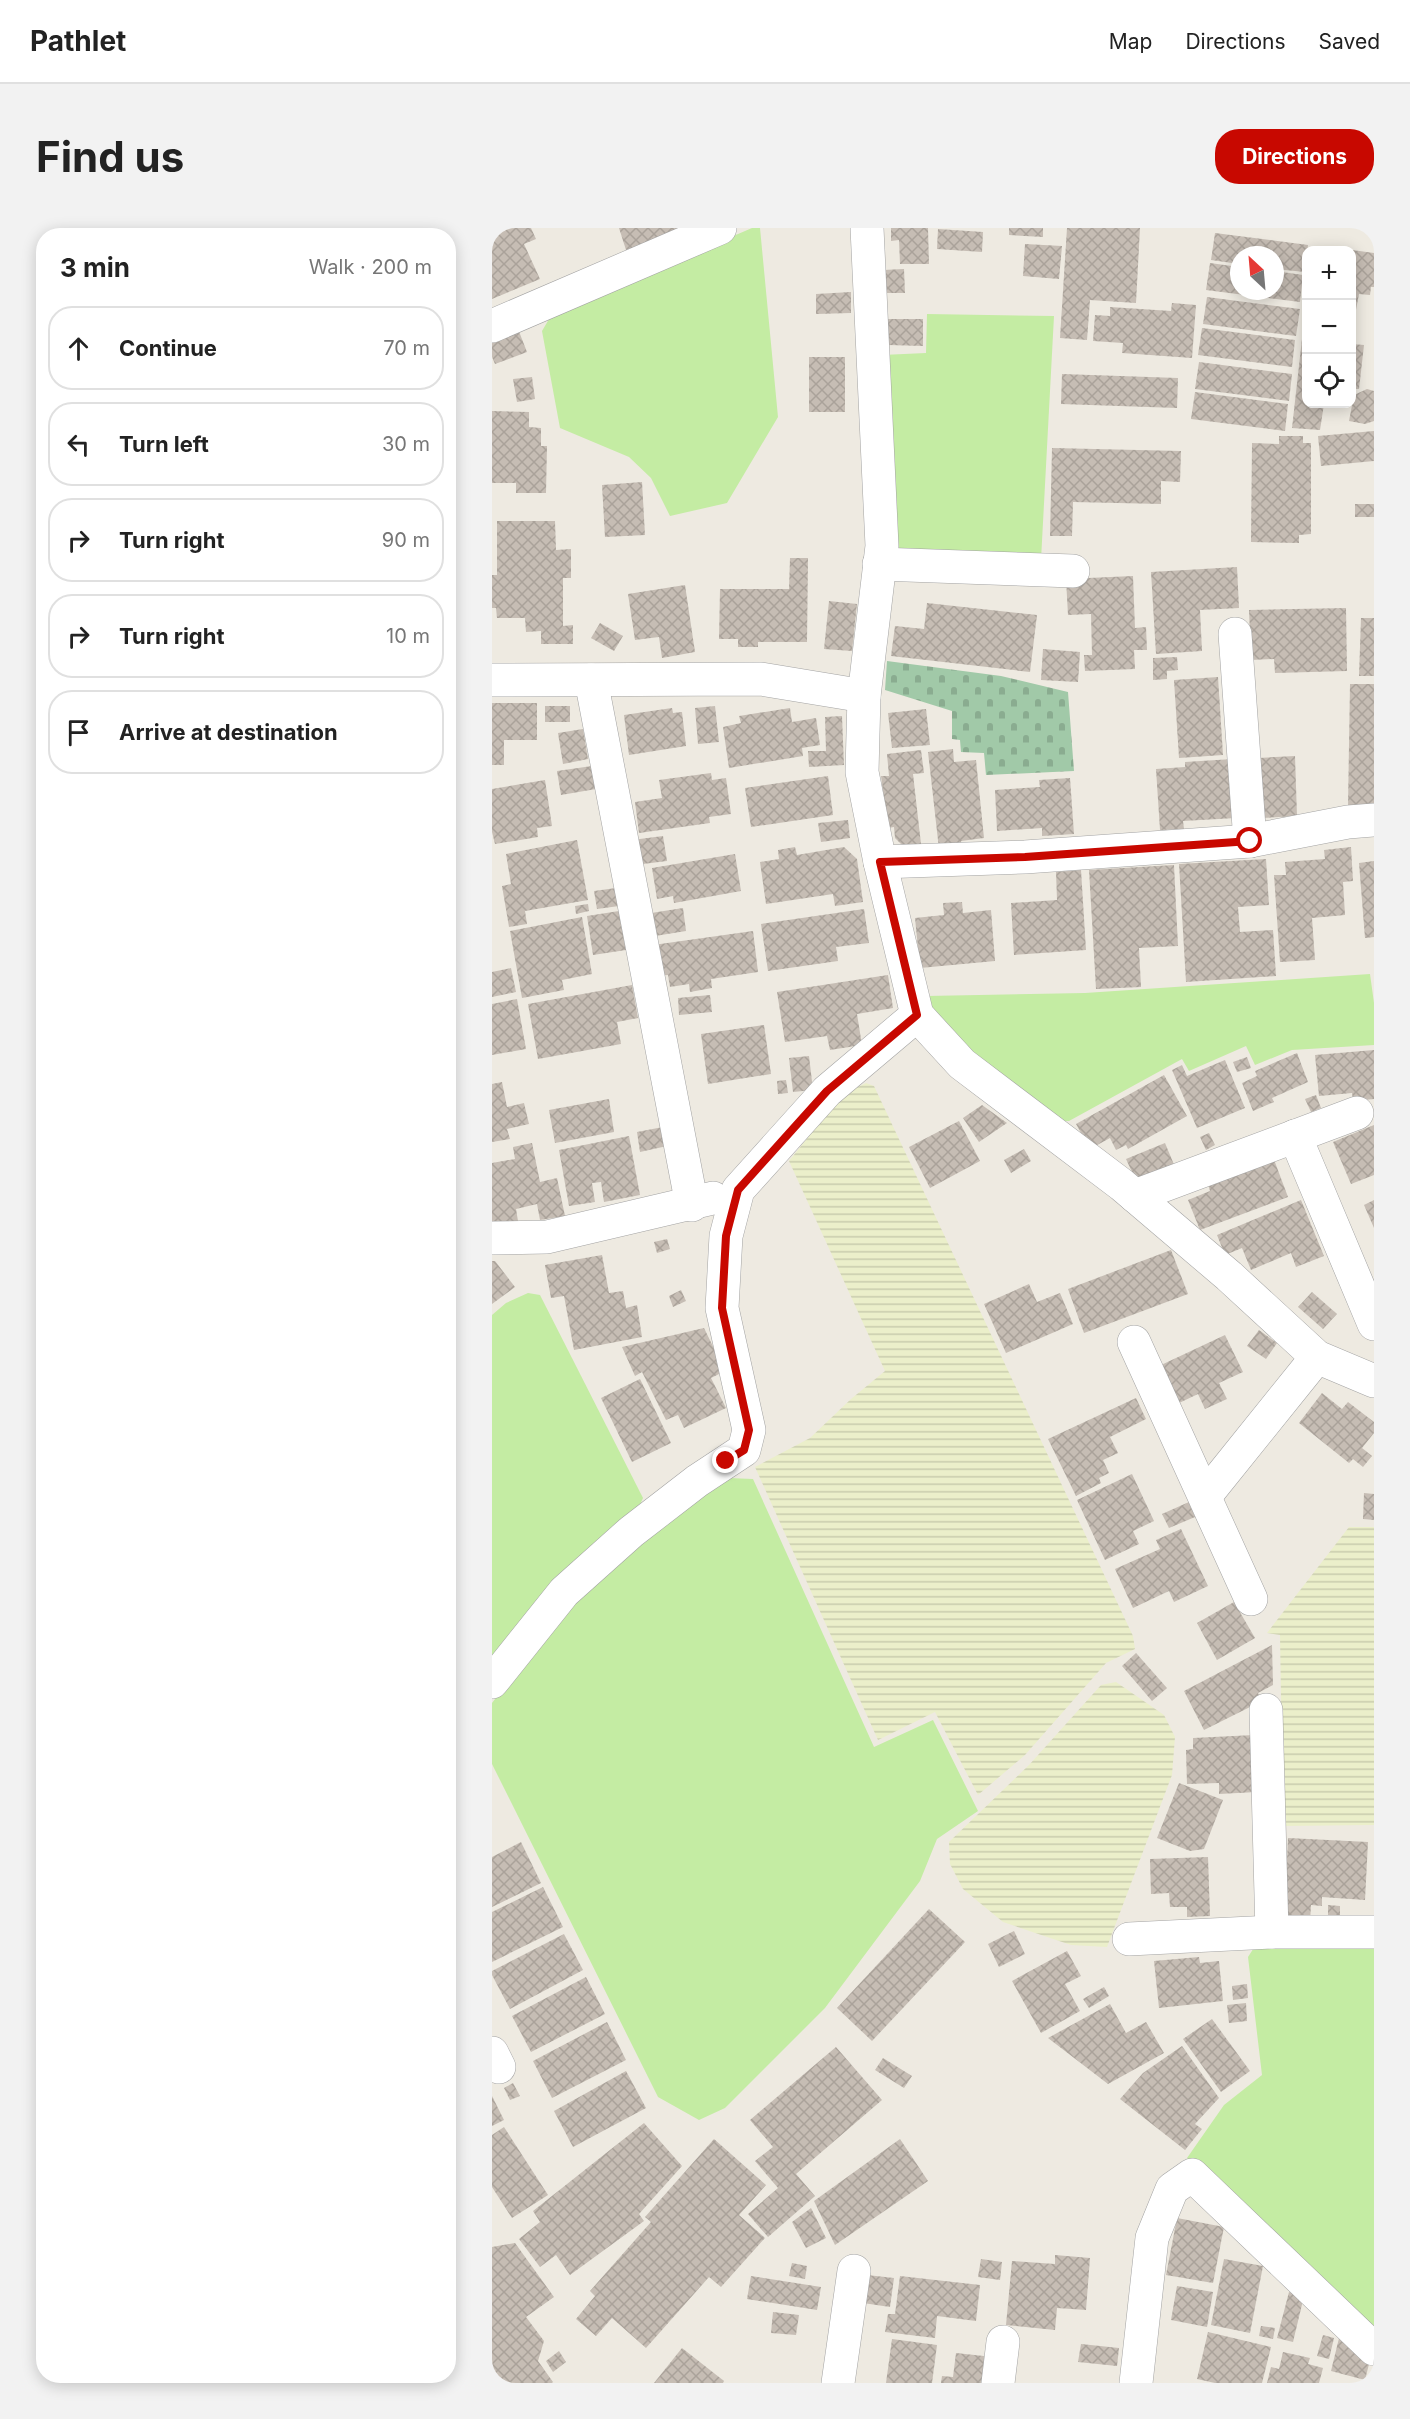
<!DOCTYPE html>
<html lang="en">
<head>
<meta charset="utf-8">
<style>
	body { margin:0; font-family:Inter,sans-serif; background:#f2f2f2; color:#222 }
	.controls { position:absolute; right:18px; top:18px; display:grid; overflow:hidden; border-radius:12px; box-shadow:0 3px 15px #0003 }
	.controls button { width:54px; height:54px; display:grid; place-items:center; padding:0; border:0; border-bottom:2px solid #e0e0e0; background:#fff; color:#222; font:30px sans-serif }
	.compass { position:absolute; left:738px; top:18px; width:54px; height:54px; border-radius:50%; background:#fff; box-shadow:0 3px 15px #0003; rotate:334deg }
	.stop { position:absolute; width:18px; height:18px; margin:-14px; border:4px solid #c80800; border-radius:50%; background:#fff }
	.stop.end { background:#c80800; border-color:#fff; box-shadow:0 2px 6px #0008 }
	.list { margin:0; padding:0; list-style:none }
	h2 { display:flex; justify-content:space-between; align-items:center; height:78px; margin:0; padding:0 24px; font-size:26px }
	h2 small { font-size:20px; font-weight:400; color:#767676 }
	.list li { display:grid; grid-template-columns:39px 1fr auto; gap:18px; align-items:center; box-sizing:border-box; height:84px; margin:0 12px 12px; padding:0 12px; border:2px solid #e0e0e0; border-radius:24px }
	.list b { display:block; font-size:22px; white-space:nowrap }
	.list em { font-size:20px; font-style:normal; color:#767676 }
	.icon { flex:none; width:33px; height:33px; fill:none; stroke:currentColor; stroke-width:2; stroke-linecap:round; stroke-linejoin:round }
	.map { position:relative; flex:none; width:882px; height:2155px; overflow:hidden; border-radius:24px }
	header { display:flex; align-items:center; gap:36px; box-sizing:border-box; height:84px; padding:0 30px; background:#fff; border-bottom:2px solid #e0e0e0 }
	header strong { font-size:28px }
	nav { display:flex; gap:33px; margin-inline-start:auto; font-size:21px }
	.intro { display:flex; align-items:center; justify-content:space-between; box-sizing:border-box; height:144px; padding:0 36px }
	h1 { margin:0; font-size:42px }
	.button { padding:15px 27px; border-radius:24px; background:#c80800; color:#fff; font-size:21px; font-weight:700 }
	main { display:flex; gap:36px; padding:0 36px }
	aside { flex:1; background:#fff; border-radius:24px; box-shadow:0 3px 15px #0003 }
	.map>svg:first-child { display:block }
	.farmland { fill:url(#farmland-rules) }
	.grass { fill:#c4eca3 }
	.cemetery { fill:url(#cemetery-stones) }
	.building { fill:url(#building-cross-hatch) }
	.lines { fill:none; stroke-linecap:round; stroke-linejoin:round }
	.minor-casing { stroke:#a3a3a3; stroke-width:34 }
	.minor { stroke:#fff; stroke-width:33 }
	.route { stroke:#c80800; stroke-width:8 }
</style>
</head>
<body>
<header>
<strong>Pathlet</strong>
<nav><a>Map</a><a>Directions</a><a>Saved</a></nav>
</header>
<div class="intro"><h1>Find us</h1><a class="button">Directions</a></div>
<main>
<aside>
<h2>3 min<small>Walk · 200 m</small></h2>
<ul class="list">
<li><svg class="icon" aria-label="ahead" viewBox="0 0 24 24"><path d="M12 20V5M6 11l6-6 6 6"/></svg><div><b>Continue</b></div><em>70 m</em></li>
<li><svg class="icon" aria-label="left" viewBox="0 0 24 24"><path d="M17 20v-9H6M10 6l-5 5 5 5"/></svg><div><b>Turn left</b></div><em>30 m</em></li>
<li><svg class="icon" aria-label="right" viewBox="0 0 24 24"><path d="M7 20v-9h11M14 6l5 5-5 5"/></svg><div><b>Turn right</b></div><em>90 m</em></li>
<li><svg class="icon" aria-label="right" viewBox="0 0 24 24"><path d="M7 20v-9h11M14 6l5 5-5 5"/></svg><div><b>Turn right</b></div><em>10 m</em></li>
<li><svg class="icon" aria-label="arrive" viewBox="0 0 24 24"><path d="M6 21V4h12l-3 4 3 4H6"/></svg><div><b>Arrive at destination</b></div></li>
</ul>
</aside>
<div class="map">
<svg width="882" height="2155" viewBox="0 0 882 2155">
	<defs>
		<pattern id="farmland-rules" width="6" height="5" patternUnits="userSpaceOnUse" patternTransform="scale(1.5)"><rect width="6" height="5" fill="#ebefca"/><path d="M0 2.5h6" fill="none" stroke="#c9ccad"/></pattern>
		<pattern id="cemetery-stones" width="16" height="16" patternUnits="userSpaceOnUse" patternTransform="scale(1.5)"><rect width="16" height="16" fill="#a1c9a8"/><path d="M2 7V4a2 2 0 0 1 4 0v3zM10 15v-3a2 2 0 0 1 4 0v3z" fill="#8aac90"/></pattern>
		<pattern id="building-cross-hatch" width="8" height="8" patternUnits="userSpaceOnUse" patternTransform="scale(1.5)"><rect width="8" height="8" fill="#c6bdb4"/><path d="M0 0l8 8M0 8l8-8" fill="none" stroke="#aaa29a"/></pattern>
	</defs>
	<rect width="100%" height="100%" fill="#eeeae1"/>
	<g class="farmland">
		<path d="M374 855 382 858 641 1408 643 1421 614 1435 533 1527 486 1567 443 1484 386 1512 263 1239 318 1210 359 1171 393 1143 297 933 350 867Z"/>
		<path d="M857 1299H882V1597L791 1598 788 1407 775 1405Z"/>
		<path d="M624 1454 672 1487 683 1509 680 1547 615 1719 579 1717 511 1694 471 1661 458 1636 457 1614 537 1537 609 1457Z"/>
	</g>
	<g class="grass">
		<path d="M260 0H268L286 189 235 275 178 288 159 250 137 229 68 200 50 103 60 86Z"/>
		<path d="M435 86 562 88 549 332 406 320 390 127 434 125Z"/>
		<path d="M878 746 882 775V817L800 822 763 837 754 818 697 843 690 831 577 893H568L455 807 445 794 434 768 593 765Z"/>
		<path d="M36 1065 48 1067 151 1270 145 1283 0 1434V1087L14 1075Z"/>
		<path d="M236 1250 261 1251 382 1519 441 1492 486 1583 445 1611 428 1653 333 1780 233 1880 207 1892 166 1869 0 1536V1475L59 1398 125 1331Z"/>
		<path d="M765 1715 882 1716V2099L695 1930 732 1877 770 1847 756 1729Z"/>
	</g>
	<path class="cemetery" d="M395 433 509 448 576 464 582 543 494 547 492 525 469 524 468 512 460 511V483L393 462Z"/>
	<g class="building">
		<path d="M0 0H39L44 11 32 16 48 51 0 71Z"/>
		<path d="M127 0H201L134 22Z"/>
		<path d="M399 0H436L437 36H408L407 12 399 13Z"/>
		<path d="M517 0H551V9L517 7Z"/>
		<path d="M575 0H648L644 75 598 72 595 112 568 110Z"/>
		<path d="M446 1 491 4 490 24 445 21Z"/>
		<path d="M723 5 816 17 813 44 783 41V27H747V36L719 32Z"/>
		<path d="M533 16 570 18 567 51 531 48Z"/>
		<path d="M860 22 882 25V59H879L878 67 867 66 864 82 860 81Z"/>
		<path d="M718 35 747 39V63H783V43L811 47 808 74 714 62Z"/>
		<path d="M412 41 413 65H392L391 42Z"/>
		<path d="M359 64V85L324 86V66Z"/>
		<path d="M715 69 808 81 804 108 711 96Z"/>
		<path d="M680 75 704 77 700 130 630 125 631 115 601 113 603 87 618 88V79L679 83Z"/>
		<path d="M396 91H431V118L396 117Z"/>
		<path d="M710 100 803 112 800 139 706 127Z"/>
		<path d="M26 101 35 124 3 136 0 129V110Z"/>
		<path d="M810 111 814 112V176H832L828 202 800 200Z"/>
		<path d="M860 116 872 117 867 161H860Z"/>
		<rect x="317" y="129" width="36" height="55"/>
		<path d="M707 134 800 146 797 173 703 161Z"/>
		<path d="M570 146 686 150 685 180 569 176Z"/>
		<path d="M40 149 43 171 25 174 21 151Z"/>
		<path d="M875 161 882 163V193L873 196 857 193 862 167Z"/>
		<path d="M703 164 796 176 793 203 699 191Z"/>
		<path d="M0 183 37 184V199L49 200V218H55L54 265H24V255H0Z"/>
		<path d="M882 203V233L829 238 826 208Z"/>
		<path d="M787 208H811V215H819V306L807 307V315L759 314 760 215 787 216Z"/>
		<path d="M560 220 689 223 688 254 669 253V276L581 274 580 308H558Z"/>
		<path d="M150 254 153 307 113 309 110 257Z"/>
		<rect x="863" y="276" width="19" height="13"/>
		<path d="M5 293H63L64 322 79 321V350H71V398L81 397V416H49V403L34 404 33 390H5L4 380H0V347H5Z"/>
		<path d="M298 330H316L315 414H266V419H246V411H227L228 361H297Z"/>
		<path d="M745 339 747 380 708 382 710 423 664 426 659 344Z"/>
		<path d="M641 348 643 400 654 399 655 422H642L643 441 593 443 592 427H600L599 386 576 387 574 351Z"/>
		<path d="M193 357 203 424 170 430 167 409 143 412 136 366Z"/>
		<path d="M337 373 365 376 360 423 332 421Z"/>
		<path d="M435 375 545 387 538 444 399 428 403 398 432 401Z"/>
		<path d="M854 380 855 443 783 445 782 431 759 432 757 382Z"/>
		<path d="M869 390H882V448H867Z"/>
		<path d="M108 395 131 408 122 423 99 410Z"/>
		<path d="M551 421 588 424 586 454 549 452Z"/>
		<path d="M685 429 686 442 675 443V451L661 452V430Z"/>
		<path d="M726 449 731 527 687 530 682 452Z"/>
		<path d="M858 456H882V579H856Z"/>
		<path d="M0 475H45V512H12V537H0Z"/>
		<rect x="53" y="478" width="25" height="16"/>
		<path d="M223 478 227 514 206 516 203 480Z"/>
		<path d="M180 480 181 485 190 484 194 518 137 527 132 487Z"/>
		<path d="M298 480 300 494 324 490 328 517 310 520 311 528 237 540 231 499 249 495 247 488Z"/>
		<path d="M434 481 438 517 400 520 396 485Z"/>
		<path d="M350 488 352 537 317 539 316 523H334L333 489Z"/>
		<path d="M91 501 96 531 71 536 66 505Z"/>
		<path d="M461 521 462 534 484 532 492 610 469 613 470 619 447 621 436 524Z"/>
		<path d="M429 522 432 545 421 546 429 616 411 618 403 610 402 599 396 600 389 548H397L395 526Z"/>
		<path d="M803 528 805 588 770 590 766 530Z"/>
		<path d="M741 531 744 590 691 593 692 601 668 602 664 541 693 539V534Z"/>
		<path d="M100 538 104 561 69 567 65 543Z"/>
		<path d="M219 545 220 552 234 550 239 586 217 589 218 595 147 605 143 574 170 570 167 552Z"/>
		<path d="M336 548 341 587 259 599 253 560Z"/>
		<path d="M578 550 582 606 550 608V600L505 603 503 562 548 559 547 552Z"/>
		<path d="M53 552 60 598 45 600 46 609 3 616 0 604V561Z"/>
		<path d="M356 592 358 610 329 614 326 595Z"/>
		<path d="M171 608 175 633 143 637 140 612Z"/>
		<path d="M85 612 96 672 33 683 35 696 17 699 10 658 19 656 14 626Z"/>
		<path d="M303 619 305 627 352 619 365 631 371 674 343 678 341 666 274 676 268 634 287 631 286 622Z"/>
		<path d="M859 619 861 653 851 654 853 687 820 690 823 732 788 734 782 647H794L793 634 833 631 832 622Z"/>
		<path d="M243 626 249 663 182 675 181 668 165 671 160 640Z"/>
		<path d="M774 631 777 677 746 679 748 704 781 702 784 748 694 754 687 636Z"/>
		<path d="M882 633V709L873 710 867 635Z"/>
		<path d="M682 637 686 718 647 720 649 759 604 761 597 642Z"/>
		<path d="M589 642 594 722 522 727 519 675 565 672 564 644Z"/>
		<path d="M124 660 127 678 105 681 102 663Z"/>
		<path d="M470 674 471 685 499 682 503 733 428 740 423 690 452 687 451 675Z"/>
		<path d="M96 676 97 683 84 686 83 678Z"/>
		<path d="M191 680 194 703 157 709 153 686Z"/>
		<path d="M372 681 377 715 344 719 346 733 276 743 269 696Z"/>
		<path d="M127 683 134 722 101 727 95 688Z"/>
		<path d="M90 689 100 746 70 752 72 762 30 770 18 703Z"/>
		<path d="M261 703 266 744 219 751 220 760 198 764 197 756 178 759 176 747 165 748 161 717Z"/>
		<path d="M19 740 24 764 0 769V744Z"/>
		<path d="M396 747 401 780 365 786 370 817 338 822 335 808 293 814 285 764Z"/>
		<path d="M140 757 146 790 125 794 129 816 46 831 36 776Z"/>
		<path d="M218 767 220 784 187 787 186 770Z"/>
		<path d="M25 771 34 821 0 827V776Z"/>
		<path d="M272 797 279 846 216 856 209 806Z"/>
		<path d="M882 822V871L861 873 860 865 827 868 823 827Z"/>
		<path d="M805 825 816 854 780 870 782 874 761 883 750 855 765 848 763 843Z"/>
		<path d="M317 828 321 862 301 864 297 830Z"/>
		<path d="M755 829 759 840 745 844 741 834Z"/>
		<path d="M733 832 753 880 705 900 680 842 690 837 695 848Z"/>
		<path d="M672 847 695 888 636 921 634 917 624 922 618 910 598 921 584 896Z"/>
		<path d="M294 852 296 865 286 866 285 853Z"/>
		<path d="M10 854 15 879 32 875 37 896 15 901 18 911 0 914V856Z"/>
		<path d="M824 867 829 880 819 884 813 871Z"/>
		<path d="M117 871 122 904 63 915 57 882Z"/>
		<path d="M490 877 515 895 487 914 471 890Z"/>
		<path d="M467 893 488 933 438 960 417 919Z"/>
		<path d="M882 897V947L859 956 841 914Z"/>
		<path d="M171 899 175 918 148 924 145 904Z"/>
		<path d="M717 905 723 917 714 922 708 909Z"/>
		<path d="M137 908 148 967 112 974 109 954 100 955 103 974 77 978 67 922Z"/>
		<path d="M40 915 48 954 65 950 73 988 48 992 45 976 24 981 26 993 0 999V935L23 931 21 919Z"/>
		<path d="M673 915 683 939 645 955 634 931Z"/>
		<path d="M532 921 539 933 519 945 512 932Z"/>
		<path d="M781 929 796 969 708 1002 696 972 718 963 715 953Z"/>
		<path d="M809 972 832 1028 804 1039 799 1025 759 1042 750 1020 733 1027 725 1007Z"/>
		<path d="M882 972V1000L872 977Z"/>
		<path d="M175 1011 178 1021 165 1025 162 1014Z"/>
		<path d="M679 1022 696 1066 592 1105 576 1061Z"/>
		<path d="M110 1027 117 1065 131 1063 134 1080 145 1077 150 1109 82 1122 72 1068 59 1070 53 1037Z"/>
		<path d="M0 1033H3L23 1059 0 1076Z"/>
		<path d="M537 1056 545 1074 568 1065 581 1096 514 1125 492 1076Z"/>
		<path d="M189 1062 194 1073 181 1079 177 1068Z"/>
		<path d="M820 1064 845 1086 831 1101 806 1079Z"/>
		<path d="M212 1100 233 1143 219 1150 234 1180 192 1200 186 1187 174 1192 150 1144 143 1148 130 1119Z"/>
		<path d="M767 1102 785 1115 774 1131 755 1118Z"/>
		<path d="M733 1107 751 1144 727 1155 735 1171 713 1181 706 1166 685 1176 667 1138Z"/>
		<path d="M148 1151 179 1215 140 1234 109 1170Z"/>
		<path d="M830 1165 850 1181 856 1174 882 1194V1205L870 1220 880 1228 871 1239 861 1231 857 1235 807 1195Z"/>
		<path d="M644 1170 654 1191 618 1209 626 1225 611 1232 617 1245 607 1250 609 1255 584 1268 556 1211Z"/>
		<path d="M640 1246 662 1293 641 1303 647 1316 613 1332 585 1272Z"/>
		<path d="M872 1265 882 1266V1292L871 1291Z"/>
		<path d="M697 1274 703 1289 677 1300 670 1286Z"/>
		<path d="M689 1301 716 1358 682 1374 677 1363 641 1380 623 1341 668 1321 664 1312Z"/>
		<path d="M742 1374 763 1410 725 1432 705 1395Z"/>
		<path d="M780 1417 781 1457 766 1465 770 1473 712 1502 692 1463Z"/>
		<path d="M644 1425 675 1460 660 1473 630 1438Z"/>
		<path d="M762 1507 765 1564 727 1566V1555L695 1556 694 1522 701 1521V1510Z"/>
		<path d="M687 1555 731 1572 712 1621 698 1623 665 1610Z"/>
		<path d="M796 1610 876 1614 873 1672 830 1669V1678L819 1677 818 1694 792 1692Z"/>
		<path d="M29 1614 49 1655 0 1679V1629Z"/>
		<path d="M716 1629 718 1688 695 1689V1679H678L677 1665 659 1666 658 1631Z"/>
		<path d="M51 1659 71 1699 0 1734V1684Z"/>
		<path d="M836 1677 848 1678V1691H836Z"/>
		<path d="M437 1681 473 1714 380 1813 345 1780Z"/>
		<path d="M522 1703 533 1726 507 1739 496 1716Z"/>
		<path d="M72 1706 91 1742 18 1781 0 1747V1743Z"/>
		<path d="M575 1723 589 1748 573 1756 588 1783 549 1805 520 1753Z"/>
		<path d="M707 1729 708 1735 727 1733 731 1773 667 1780 662 1733Z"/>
		<path d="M94 1749 113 1786 39 1824 20 1788Z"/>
		<path d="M755 1756 756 1770 741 1772 740 1758Z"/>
		<path d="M612 1759 617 1768 597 1780 591 1771Z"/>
		<path d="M754 1775 755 1793 737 1795 735 1777Z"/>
		<path d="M618 1776 634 1805 654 1794 672 1825 616 1856 556 1810Z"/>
		<path d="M720 1791 758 1843 729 1864 691 1811Z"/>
		<path d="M115 1794 134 1832 60 1870 41 1833Z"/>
		<path d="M690 1818 727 1870 703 1896 710 1901 693 1922 628 1871 651 1845Z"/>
		<path d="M344 1819 390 1872 304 1946 323 1968 276 2009 256 1986 286 1960 263 1933 281 1919 258 1892Z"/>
		<path d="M391 1830 420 1848 412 1860 383 1842Z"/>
		<path d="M134 1843 154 1880 81 1919 62 1883Z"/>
		<path d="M21 1855 28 1868 18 1872 12 1860Z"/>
		<path d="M0 1868 12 1892 0 1898Z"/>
		<path d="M152 1895 190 1938 147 1986 152 1993 78 2047 64 2027 48 2039 27 2011 48 1994 41 1983Z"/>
		<path d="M12 1899 56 1967 20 1990 0 1959V1907Z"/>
		<path d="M222 1911 274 1957 247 1987 273 2010 229 2059 217 2049 154 2120 120 2090 104 2108 84 2091 103 2068 98 2063 159 1994 153 1989Z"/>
		<path d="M408 1911 436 1953 343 2017 322 1973Z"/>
		<path d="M319 1980 334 2010 314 2020 300 1994Z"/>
		<path d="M685 1990 732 1999 721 2055 674 2047Z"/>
		<path d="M23 2015 62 2069 34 2089 52 2113 46 2133 61 2154 60 2155H0V2019Z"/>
		<path d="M563 2027 598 2030 594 2082 565 2080 563 2102 514 2097 520 2033 563 2036Z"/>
		<path d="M489 2031 510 2034 508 2052 486 2049Z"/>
		<path d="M732 2031 771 2038 758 2105 719 2097Z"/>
		<path d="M300 2035 315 2038 313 2051 297 2048Z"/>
		<path d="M375 2047 402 2050 398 2079 371 2075Z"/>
		<path d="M259 2048 329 2059 325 2082 255 2071Z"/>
		<path d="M408 2048 488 2057 484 2093 445 2088 443 2110 393 2104 396 2086H403Z"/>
		<path d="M685 2058 721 2064 715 2099 679 2092Z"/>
		<path d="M797 2064 812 2068 801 2114 785 2110Z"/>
		<path d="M281 2084 307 2087 304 2107 279 2105Z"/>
		<path d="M769 2098 783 2100 781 2111 767 2108Z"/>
		<path d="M716 2104 779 2119 770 2155H723L705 2151Z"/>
		<path d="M848 2106 879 2128 873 2152 839 2143Z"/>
		<path d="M831 2107 842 2110 837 2131 825 2128Z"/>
		<path d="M400 2111 445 2117 440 2155H394Z"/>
		<path d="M589 2116 627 2120 625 2138 586 2134Z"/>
		<path d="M190 2120 232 2153 231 2155H162Z"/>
		<path d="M67 2123 74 2134 61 2144 54 2133Z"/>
		<path d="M791 2124 818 2130 816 2136 831 2140 827 2155H775L779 2139 787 2141Z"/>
		<path d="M464 2125 501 2129 498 2155H449L450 2148 461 2149Z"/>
	</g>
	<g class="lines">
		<defs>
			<g id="minor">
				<path d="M375 0 390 318 372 468 370 544 388 634 425 787 470 836 630 957 737 1048 825 1129 882 1153"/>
				<path d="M0 98 228 0"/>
				<path d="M387 336 581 343"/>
				<path d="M743 406 758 613"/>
				<path d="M0 452 269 451 372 468"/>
				<path d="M99 452 200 977"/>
				<path d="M388 634 533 629 758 613 856 594 882 592"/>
				<path d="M803 908 882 1096"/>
				<path d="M643 968 865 885"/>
				<path d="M0 1010 55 1009 221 970"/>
				<path d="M642 1114 759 1371"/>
				<path d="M714 1267 825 1129"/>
				<path d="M0 1454 72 1364 139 1304 205 1253 252 1222 257 1202 230 1080 234 1008 246 962 335 863 425 787"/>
				<path d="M774 1482 780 1704"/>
				<path d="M637 1711 780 1704H882"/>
				<path d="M0 1825 7 1839"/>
				<path d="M346 2155 362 2043"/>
				<path d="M506 2155 511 2114"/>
				<path d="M644 2155 660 2010 680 1961 700 1947 882 2121"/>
			</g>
		</defs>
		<use href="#minor" class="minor-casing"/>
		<use href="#minor" class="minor"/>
	</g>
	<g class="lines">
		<path class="route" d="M234 1233 252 1222 257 1202 230 1080 234 1008 246 962 335 863 425 787 388 634 533 629 758 613"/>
	</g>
</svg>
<div class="controls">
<button>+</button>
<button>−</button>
<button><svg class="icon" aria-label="locate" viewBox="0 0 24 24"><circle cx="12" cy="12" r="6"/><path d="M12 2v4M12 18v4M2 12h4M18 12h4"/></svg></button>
</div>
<svg class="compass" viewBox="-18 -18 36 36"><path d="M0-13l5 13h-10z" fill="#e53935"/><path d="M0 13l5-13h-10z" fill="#767676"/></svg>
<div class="stop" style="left:758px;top:613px"></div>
<div class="stop end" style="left:234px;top:1233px"></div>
</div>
</main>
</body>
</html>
